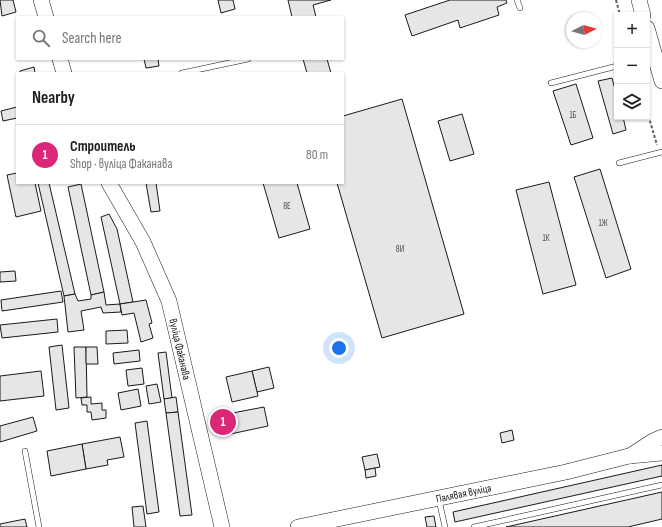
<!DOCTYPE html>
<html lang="en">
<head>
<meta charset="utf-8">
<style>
	body { margin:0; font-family:"Sofia Sans Condensed",sans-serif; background:#f6f6f6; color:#202124 }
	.controls { position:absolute; right:12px; top:12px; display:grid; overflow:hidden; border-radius:0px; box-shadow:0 1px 3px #0004 }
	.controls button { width:36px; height:36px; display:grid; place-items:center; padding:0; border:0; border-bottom:1px solid #e0e0e0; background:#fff; color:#202124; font:20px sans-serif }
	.compass { position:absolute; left:566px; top:12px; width:36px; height:36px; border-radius:50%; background:#fff; box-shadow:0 1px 3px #0004; rotate:85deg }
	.you { position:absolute; left:339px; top:348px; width:14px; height:14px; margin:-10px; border:3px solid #fff; border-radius:50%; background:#1a73e8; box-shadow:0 0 0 6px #1a73e833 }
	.badge { display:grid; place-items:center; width:26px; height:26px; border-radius:50%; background:#db2777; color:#fff; font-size:13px; font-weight:700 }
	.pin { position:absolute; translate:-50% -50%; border:2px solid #fff; box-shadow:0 1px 4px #0006 }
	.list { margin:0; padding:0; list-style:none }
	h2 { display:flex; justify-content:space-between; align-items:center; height:52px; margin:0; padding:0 16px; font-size:17px }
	h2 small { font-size:13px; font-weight:400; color:#757577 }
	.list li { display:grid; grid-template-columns:26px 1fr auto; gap:12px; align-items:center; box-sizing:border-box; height:60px; padding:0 16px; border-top:1px solid #e0e0e0 }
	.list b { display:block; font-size:15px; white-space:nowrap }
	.list p { margin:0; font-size:13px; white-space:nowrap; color:#757577 }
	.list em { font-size:13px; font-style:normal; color:#757577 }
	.icon { flex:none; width:22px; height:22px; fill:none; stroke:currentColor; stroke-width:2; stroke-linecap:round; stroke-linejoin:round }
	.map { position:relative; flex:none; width:662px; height:527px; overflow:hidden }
	.search { position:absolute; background:#fff; box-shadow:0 1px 3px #0004; left:16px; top:16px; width:328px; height:44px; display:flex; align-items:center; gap:10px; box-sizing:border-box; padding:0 14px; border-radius:0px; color:#757577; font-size:15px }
	.panel { position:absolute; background:#fff; box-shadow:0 1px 3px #0004; left:16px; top:72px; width:328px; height:112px; border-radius:0px }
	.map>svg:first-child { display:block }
	.building { fill:#e6e6e6; stroke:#1a1a1a }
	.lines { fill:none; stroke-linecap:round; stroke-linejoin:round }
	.lane-casing { stroke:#1a1a1a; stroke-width:6 }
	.secondary-casing { stroke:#1a1a1a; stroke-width:16 }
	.path { stroke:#5f5f5f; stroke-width:2; stroke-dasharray:3 2; stroke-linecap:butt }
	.lane { stroke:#fff; stroke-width:5 }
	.secondary { stroke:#fff; stroke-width:15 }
	.labels { text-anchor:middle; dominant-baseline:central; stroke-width:3; stroke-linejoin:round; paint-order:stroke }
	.number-label { font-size:9px; fill:#4d4d4d }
	.street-label { font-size:11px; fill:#1a1a1a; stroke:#fff }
</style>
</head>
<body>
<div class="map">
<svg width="662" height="527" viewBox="0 0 662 527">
	<rect width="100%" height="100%" fill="#fff"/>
	<g class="building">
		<path d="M0 0H13L16 12 2 16Z"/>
		<path d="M218 0H233L235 9 221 13Z"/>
		<path d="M288 0H331L313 5 316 17H292Z"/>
		<path d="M450 0H506L507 3 497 7 499 15 460 28 458 20 412 36 405 15Z"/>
		<path d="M144 59H158L159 66 146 68Z"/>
		<path d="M303 59H327L331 73H307Z"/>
		<path d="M34 67 35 73H20V71Z"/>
		<path d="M612 78 617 97V117H623L626 130 613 134 598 81Z"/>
		<path d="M576 84 593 138 571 145 553 91Z"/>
		<path d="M402 99 464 314 382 338 337 183H343V116Z"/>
		<path d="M17 107V118L3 121 1 111Z"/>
		<path d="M462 114 474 154 450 161 438 121Z"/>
		<path d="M600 169 631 269 606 278 574 177Z"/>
		<path d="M17 173V183H35L41 211 16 217 7 175Z"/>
		<path d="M549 182 576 285 543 294 516 190Z"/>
		<path d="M38 183H49L75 294 64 296Z"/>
		<path d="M146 183H156L160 211 151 212Z"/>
		<path d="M263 183H297L310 229 279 238Z"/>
		<path d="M81 184 104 292 91 295 68 187Z"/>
		<path d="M109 214 117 229 133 302 120 304 101 217Z"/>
		<path d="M15 271 16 281 0 282V272Z"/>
		<path d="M61 291 63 302 2 311 1 300Z"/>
		<path d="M104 292 106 305 120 304 121 312 103 313 101 307 81 311 84 330 68 332 64 296 75 294 78 301 91 299V295Z"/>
		<path d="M146 300 152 323 149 324 153 338 141 342 134 313 122 315 120 304Z"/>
		<path d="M57 319 58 332 2 338 0 325Z"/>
		<path d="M127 330 128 343 106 344V331Z"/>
		<path d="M62 345 69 408 56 410 49 347Z"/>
		<path d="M74 347H86L87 397 76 398Z"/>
		<path d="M86 347H97L98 364H86Z"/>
		<path d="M139 350 140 361 114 364 113 353Z"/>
		<path d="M166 352 172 398 164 399 158 353Z"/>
		<path d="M269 367 274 388 257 392 252 371Z"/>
		<path d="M142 368 144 384 128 386 126 370Z"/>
		<path d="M41 371 44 396 0 401V376Z"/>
		<path d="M252 371 258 396 232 402 226 377Z"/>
		<path d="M157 384 161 402 149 404 146 386Z"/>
		<path d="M138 389 141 406 121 410 118 393Z"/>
		<path d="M91 397V404L102 403V410H106V418L92 420 91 412H87V405H82L81 398Z"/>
		<path d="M176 397 178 412 166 413 164 399Z"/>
		<path d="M264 407 268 426 221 436 217 416Z"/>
		<path d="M178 412 192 515 180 516 166 413Z"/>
		<path d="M33 417 37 431 0 442V426Z"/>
		<path d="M147 421 159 512 147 514 135 423Z"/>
		<path d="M512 430 514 440 502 443 500 433Z"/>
		<path d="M120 437 124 457 107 460 108 465 86 469 82 444Z"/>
		<path d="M82 444 86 469 51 476 47 451Z"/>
		<path d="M377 454 380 467 365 470 362 457Z"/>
		<path d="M662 465V476L455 522 453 512Z"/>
		<path d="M375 468 376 476 366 478 365 470Z"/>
		<path d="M662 492V519L628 527H506Z"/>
		<path d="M143 506 146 527H134L132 507Z"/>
		<path d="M434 516 436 527H427L425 517Z"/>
		<path d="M25 519 27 527H0V524Z"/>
	</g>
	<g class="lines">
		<defs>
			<g id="lane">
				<path d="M517 0 520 8"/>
				<path d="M182 73 248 59"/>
				<path d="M551 83 617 66"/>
				<path d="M619 163 662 152"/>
				<path d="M25 451 39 527"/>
				<path d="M439 500 445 527"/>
				<path d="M474 527 662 485"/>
			</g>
			<g id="secondary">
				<path d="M41 0 46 17"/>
				<path d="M639 0 643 15"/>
				<path d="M647 28 662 81"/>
				<path d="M60 59 64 73"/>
				<path id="s1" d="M109 183 143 242 169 301 222 527"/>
				<path d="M630 456 653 441 662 437"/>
				<path id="s2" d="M298 527 566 472 629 456 662 453"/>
			</g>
		</defs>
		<use href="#lane" class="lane-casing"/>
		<use href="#secondary" class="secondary-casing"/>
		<g class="path">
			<path d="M616 0 620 15"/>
			<path d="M647 111 657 145"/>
		</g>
		<use href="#lane" class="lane"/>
		<use href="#secondary" class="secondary"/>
	</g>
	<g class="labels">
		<g class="number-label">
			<text x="573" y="115">1Б</text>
			<text x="287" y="206">8Е</text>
			<text x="603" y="223">1Ж</text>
			<text x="546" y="238">1К</text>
			<text x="400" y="249">8И</text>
		</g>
		<g class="street-label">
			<text stroke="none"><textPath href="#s1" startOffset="182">вуліца Факанава</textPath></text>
			<text stroke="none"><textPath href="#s2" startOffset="169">Палявая вуліца</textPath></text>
		</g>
	</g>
</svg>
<div class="controls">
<button>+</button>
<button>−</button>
<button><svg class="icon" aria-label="layers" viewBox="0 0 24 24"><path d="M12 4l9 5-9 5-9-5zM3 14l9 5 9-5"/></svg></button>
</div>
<svg class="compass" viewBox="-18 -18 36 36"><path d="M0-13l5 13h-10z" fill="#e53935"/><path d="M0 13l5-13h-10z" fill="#757577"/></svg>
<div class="you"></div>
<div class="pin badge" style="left:223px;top:422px">1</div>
<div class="search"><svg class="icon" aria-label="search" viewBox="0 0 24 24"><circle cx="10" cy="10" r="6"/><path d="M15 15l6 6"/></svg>Search here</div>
<section class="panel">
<h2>Nearby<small></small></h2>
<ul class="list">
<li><span class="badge">1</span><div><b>Строитель</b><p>Shop · вуліца Факанава</p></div><em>80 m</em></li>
</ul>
</section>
</div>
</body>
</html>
